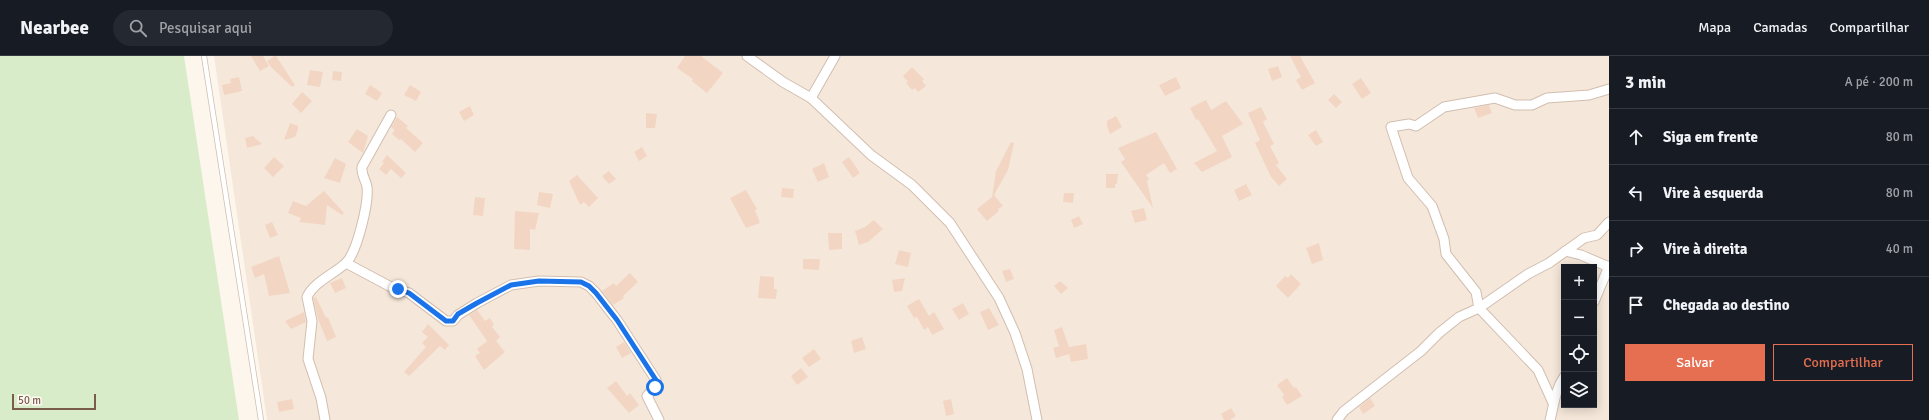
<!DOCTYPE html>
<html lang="pt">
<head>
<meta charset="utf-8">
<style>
	body { margin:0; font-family:Signika,sans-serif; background:#242831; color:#f1f3f6 }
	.controls { position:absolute; right:12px; bottom:12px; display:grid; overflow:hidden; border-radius:0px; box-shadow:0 2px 10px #0003 }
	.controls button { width:36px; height:36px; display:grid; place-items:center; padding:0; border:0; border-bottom:1px solid #363941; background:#171b24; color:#f1f3f6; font:20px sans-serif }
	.scale { position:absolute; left:12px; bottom:10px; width:84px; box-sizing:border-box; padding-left:4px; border:2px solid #7a5c4d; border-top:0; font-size:11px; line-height:14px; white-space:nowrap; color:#7a5c4d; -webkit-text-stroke:3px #fffaf3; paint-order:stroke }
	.stop { position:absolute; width:12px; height:12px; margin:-9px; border:3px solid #1a73e8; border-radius:50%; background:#fff }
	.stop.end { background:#1a73e8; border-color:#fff; box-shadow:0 1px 4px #0008 }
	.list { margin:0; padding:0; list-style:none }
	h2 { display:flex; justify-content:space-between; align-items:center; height:52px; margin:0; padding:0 16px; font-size:17px }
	h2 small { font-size:13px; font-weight:400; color:#9ea1a6 }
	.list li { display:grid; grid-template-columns:26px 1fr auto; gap:12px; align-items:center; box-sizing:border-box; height:56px; padding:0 16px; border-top:1px solid #363941 }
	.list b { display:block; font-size:15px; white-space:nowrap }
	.list em { font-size:13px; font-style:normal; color:#9ea1a6 }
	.actions { display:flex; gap:8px; padding:12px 16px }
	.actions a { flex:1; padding:9px 0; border:1px solid #e76f51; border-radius:0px; text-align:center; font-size:14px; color:#e76f51 }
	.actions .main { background:#e76f51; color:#fff }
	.icon { flex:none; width:22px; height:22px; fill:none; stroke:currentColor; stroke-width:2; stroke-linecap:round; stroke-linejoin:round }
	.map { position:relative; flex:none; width:1609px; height:364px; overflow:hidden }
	header { display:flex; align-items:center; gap:24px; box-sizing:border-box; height:56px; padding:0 20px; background:#171b24; border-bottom:1px solid #363941 }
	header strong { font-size:19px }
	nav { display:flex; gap:22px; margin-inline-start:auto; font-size:14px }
	.search { width:280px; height:36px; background:#242831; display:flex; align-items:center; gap:10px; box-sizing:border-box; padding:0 14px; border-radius:22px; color:#9ea1a6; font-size:15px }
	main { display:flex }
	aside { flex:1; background:#171b24 }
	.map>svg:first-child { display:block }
	.residential { fill:#f5e8da; fill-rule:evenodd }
	.green { fill:#d8ecc9 }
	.building { fill:#f3d5c3 }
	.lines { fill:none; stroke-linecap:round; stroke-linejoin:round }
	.service-casing { stroke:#d1beb0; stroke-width:6 }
	.minor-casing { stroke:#d1beb0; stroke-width:11 }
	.service { stroke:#fff; stroke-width:4.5 }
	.minor { stroke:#fff; stroke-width:9 }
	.route { stroke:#1a73e8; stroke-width:5 }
</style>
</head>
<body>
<header>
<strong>Nearbee</strong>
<div class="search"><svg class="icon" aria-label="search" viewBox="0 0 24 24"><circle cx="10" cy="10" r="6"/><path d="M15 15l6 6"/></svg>Pesquisar aqui</div>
<nav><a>Mapa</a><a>Camadas</a><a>Compartilhar</a></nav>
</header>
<main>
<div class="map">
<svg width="1609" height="364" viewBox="0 0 1609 364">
	<rect width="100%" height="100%" fill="#fdf6ec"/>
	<path class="residential" d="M214 0H1609V364H267ZM1564 211H1594V349H1564Z"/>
	<path class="green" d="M0 0H184L239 364H0Z"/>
	<g class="building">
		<path d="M251 0H263L269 10 260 15Z"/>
		<path d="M275 0H276L295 29 292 31 271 11 267 5Z"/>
		<path d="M685 0H701L723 17 707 37 692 25 693 23 677 12Z"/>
		<path d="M1290 0H1300L1315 27 1302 34 1296 24 1301 21Z"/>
		<path d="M1278 10 1282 21 1272 25 1268 13Z"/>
		<path d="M912 11 924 23 922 25 926 30 918 36 915 32 912 34 906 27 908 26 903 20Z"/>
		<path d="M310 14 323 16 320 31 307 29Z"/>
		<path d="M333 15 342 16 341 25 332 24Z"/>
		<path d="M239 21 242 35 224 39 222 29 231 27 230 23Z"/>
		<path d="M1176 21 1181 32 1165 40 1159 29Z"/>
		<path d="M1361 22 1371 37 1362 43 1352 28Z"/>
		<path d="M370 29 382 37 377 45 365 38Z"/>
		<path d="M410 29 421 36 416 45 404 39Z"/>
		<path d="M302 36 312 45 301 57 292 48Z"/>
		<path d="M1334 38 1342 46 1336 52 1328 44Z"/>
		<path d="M1206 44 1211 54 1226 45 1243 68 1222 80 1232 101 1202 116 1194 107 1217 95 1198 63 1196 64 1190 52Z"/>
		<path d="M1489 49 1492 57 1478 62 1474 52Z"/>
		<path d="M470 50 474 59 464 65 459 56Z"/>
		<path d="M1261 51 1267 63 1263 66 1274 88 1270 90 1279 107 1276 109 1287 123 1279 130 1271 121 1255 87 1260 84 1248 57Z"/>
		<path d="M646 57 657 58 655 72H646Z"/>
		<path d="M1116 60 1122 71 1110 78 1107 70V65Z"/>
		<path d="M397 61 408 70 406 72 423 87 415 96 401 83 399 84 392 78 395 74 391 71Z"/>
		<path d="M290 67 298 70V74L295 81 284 84Z"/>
		<path d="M357 73 368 80 363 97 348 86Z"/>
		<path d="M1316 74 1323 86 1316 90 1308 79Z"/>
		<path d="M1156 76 1177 113 1170 117 1164 107 1146 119 1149 123 1147 125 1153 152 1121 106 1125 103 1118 92Z"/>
		<path d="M253 80 262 88 247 92 245 82Z"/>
		<path d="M1011 86 1014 87 1008 114 994 139 1003 150 998 153 999 155 987 165 977 153 992 141 996 115Z"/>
		<path d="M642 91 647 100 639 105 634 96Z"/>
		<path d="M387 99 406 117 401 122 391 113 386 119 379 113 384 107 382 106Z"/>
		<path d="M274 101 284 110 273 121 264 112Z"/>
		<path d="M849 101 860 117 853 122 842 106Z"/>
		<path d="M335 102 346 108 340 127 324 122Z"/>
		<path d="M824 107 829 121 818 126 812 113Z"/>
		<path d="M609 115 616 123 609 128 602 120Z"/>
		<path d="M1106 118H1118L1117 128H1115V132H1106Z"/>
		<path d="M577 119 598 142 589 151 584 146 580 149 569 125Z"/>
		<path d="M1246 128 1252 139 1239 145 1234 134Z"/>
		<path d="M782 132 794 133 793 142 781 141Z"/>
		<path d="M746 134 757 153 755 154 760 167 746 172 730 142Z"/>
		<path d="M324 135 344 157 342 159 327 149 325 169 299 166 301 162 288 157 293 145 306 150Z"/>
		<path d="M539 136 553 138 550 152 537 149Z"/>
		<path d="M1064 137H1074L1073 147 1063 146Z"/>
		<path d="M475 141 485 142 483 160 473 159Z"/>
		<path d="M1144 152 1147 164 1135 167 1131 155Z"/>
		<path d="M515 155 539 157 535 174 530 173V194L514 193Z"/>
		<path d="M1079 160 1083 168 1074 172 1071 164Z"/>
		<path d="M874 164 883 173 868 186 859 189 855 175 865 171Z"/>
		<path d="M272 166 278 179 270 182 265 169Z"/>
		<path d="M828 177H842V193L829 194Z"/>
		<path d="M1319 187 1323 204 1312 208 1306 192Z"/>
		<path d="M899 194 911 197 908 211 895 208Z"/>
		<path d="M279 200 290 237 269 240 264 218 255 222 251 211Z"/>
		<path d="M803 203H820L819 214 803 213Z"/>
		<path d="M1010 213 1014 223 1006 226 1002 215Z"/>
		<path d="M630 217 638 226 623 240 624 242 613 249 602 235 614 227 616 230Z"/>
		<path d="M1291 218 1301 228 1288 242 1276 230 1285 220 1288 222Z"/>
		<path d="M760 220 774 221V233H777L776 243 758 242Z"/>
		<path d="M342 222 346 232 335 237 330 227Z"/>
		<path d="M905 222 902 235 894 236 892 224Z"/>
		<path d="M1060 225 1068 232 1061 238 1054 230Z"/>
		<path d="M316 241 326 262 328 261 336 281 327 285 318 263 313 242Z"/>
		<path d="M919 243 929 260 934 256 944 273 932 279 928 271 924 274 917 261 914 262 907 250Z"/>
		<path d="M963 247 969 258 959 264 952 253Z"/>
		<path d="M989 252 999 269 988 274 980 256Z"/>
		<path d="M477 254 485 265 490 262 494 269 492 271 500 281 496 285 505 296 484 314 475 300 480 297 477 293 487 285 469 259Z"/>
		<path d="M304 256 306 266 291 273 285 265Z"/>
		<path d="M428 268 449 289 445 294 440 290 409 320 404 316 426 291 422 287 428 281 422 276Z"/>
		<path d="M1062 271 1069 291 1086 288 1088 303 1071 306 1069 298 1056 302 1053 292 1059 290 1054 274Z"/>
		<path d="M862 281 866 293 854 297 851 285Z"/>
		<path d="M624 286 631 297 622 302 616 291Z"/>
		<path d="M814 293 821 303 809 311 802 302Z"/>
		<path d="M801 312 808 321 797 329 791 320Z"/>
		<path d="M1287 322 1294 332 1296 331 1302 340 1287 349 1282 341 1284 339 1277 329Z"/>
		<path d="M616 325 627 340 630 337 639 349 629 357 607 332Z"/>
		<path d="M1370 342 1375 350 1363 358 1359 351Z"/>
		<path d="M292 343 294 353 279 356 277 346Z"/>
		<path d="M951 343 954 358 946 360 943 345Z"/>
		<path d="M1231 352 1236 360 1230 364H1224L1221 358Z"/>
	</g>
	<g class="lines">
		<defs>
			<path id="service" d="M204 0 261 364"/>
			<g id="minor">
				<path d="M747 0 783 26 811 42 871 99 912 129 950 167 999 242 1015 277 1027 313 1037 364"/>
				<path d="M811 42 835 0"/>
				<path d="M1565 195 1581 199 1609 211"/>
				<path d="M346 207 391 231 409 237 446 265H453L458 259 477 247 511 229 539 225 581 226 589 230 596 237 617 264 656 324 655 331 647 340 659 364"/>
				<path d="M1594 246 1609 210"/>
				<path d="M1553 347 1538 314 1479 252 1476 236 1446 198 1444 183 1432 150 1408 122 1391 71 1409 68 1416 70 1444 51 1495 42 1515 49H1532L1547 42 1589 39 1609 33"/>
				<path d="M325 364 321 342 308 303 312 265 307 241C314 226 334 218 346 207 357 196 369 147 367 131 366 124 361 119 362 111L391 59"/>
				<path d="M1337 364 1344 355 1421 295 1439 277 1459 261 1479 252 1528 218 1549 207 1584 182 1597 179 1609 166"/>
				<path d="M1550 364C1554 349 1555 334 1564 321"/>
			</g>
		</defs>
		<use href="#service" class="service-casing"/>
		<use href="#minor" class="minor-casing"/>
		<use href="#service" class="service"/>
		<use href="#minor" class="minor"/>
	</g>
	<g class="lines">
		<path class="route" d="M398 233 409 237 446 265H453L458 258 477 247 511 229 539 225 581 226 589 230 596 237 617 264 656 324 655 331"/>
	</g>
</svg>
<div class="controls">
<button>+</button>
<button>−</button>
<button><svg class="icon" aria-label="locate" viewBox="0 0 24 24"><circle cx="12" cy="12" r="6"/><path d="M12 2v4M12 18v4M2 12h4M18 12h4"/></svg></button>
<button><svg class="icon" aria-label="layers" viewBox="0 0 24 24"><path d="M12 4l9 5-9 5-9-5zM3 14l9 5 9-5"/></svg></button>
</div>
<div class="scale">50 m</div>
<div class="stop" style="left:655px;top:331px"></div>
<div class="stop end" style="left:398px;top:233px"></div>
</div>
<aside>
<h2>3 min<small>A pé · 200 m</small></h2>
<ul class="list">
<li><svg class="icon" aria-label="ahead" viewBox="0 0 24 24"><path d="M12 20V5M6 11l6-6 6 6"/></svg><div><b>Siga em frente</b></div><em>80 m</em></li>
<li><svg class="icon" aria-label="left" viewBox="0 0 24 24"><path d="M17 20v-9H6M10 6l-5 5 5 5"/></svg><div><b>Vire à esquerda</b></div><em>80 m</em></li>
<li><svg class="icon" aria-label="right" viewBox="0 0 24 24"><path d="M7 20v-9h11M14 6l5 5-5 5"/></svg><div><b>Vire à direita</b></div><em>40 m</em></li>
<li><svg class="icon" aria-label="arrive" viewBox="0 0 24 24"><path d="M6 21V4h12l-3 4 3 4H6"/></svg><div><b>Chegada ao destino</b></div></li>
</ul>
<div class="actions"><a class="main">Salvar</a><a>Compartilhar</a></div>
</aside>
</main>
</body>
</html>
